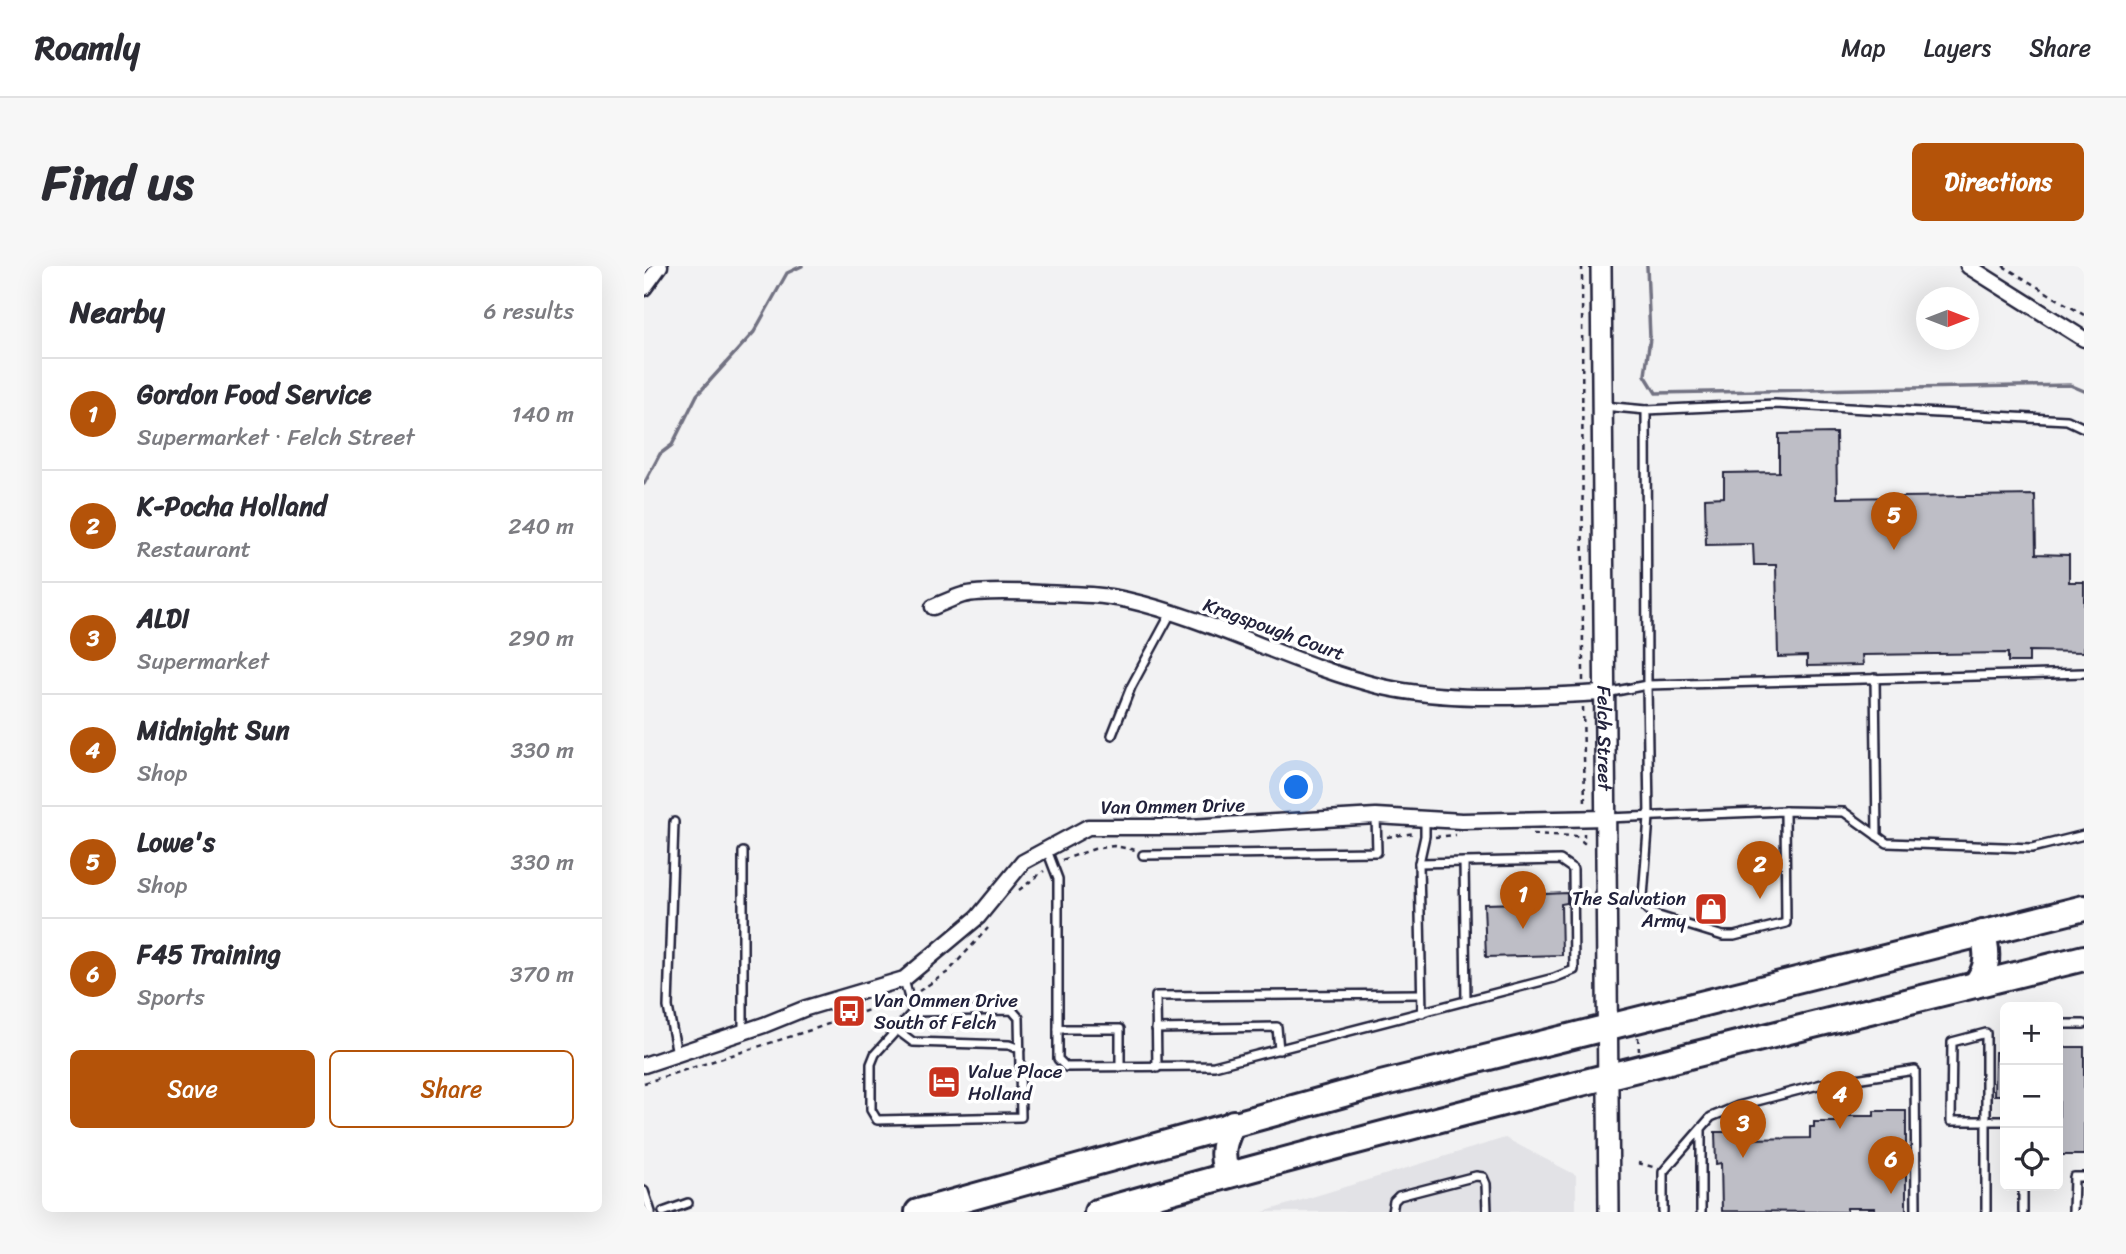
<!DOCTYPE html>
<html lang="en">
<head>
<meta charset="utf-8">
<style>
	body { margin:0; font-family:Sriracha,sans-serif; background:#f7f7f7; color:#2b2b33 }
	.controls { position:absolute; right:21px; bottom:21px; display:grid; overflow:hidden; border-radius:10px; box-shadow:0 7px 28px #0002 }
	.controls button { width:63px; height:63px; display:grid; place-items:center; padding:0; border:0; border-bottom:2px solid #e1e1e2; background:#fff; color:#2b2b33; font:35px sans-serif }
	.compass { position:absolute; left:1272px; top:21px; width:63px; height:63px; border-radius:50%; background:#fff; box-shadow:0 7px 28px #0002; rotate:90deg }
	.you { position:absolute; left:653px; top:522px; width:24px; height:24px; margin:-18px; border:5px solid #fff; border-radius:50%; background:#1a73e8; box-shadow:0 0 0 10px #1a73e833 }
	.badge { display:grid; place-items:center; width:46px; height:46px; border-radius:50%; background:#b45309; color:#fff; font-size:23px; font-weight:700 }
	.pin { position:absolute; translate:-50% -58px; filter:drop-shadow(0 2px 4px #0008) }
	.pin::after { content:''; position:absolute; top:37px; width:24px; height:21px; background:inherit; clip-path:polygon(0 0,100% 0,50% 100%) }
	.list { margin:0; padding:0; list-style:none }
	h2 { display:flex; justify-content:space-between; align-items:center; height:91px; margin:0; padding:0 28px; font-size:30px }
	h2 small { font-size:23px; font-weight:400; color:#7c7c81 }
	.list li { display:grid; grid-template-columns:46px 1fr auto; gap:21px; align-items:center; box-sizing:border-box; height:112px; padding:0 28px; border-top:2px solid #e1e1e2 }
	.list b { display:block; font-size:26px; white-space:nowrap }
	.list p { margin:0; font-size:23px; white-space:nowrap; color:#7c7c81 }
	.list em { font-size:23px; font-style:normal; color:#7c7c81 }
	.actions { display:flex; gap:14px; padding:21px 28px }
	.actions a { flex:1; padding:16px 0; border:2px solid #b45309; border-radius:10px; text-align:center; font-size:24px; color:#b45309 }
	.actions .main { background:#b45309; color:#fff }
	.icon { flex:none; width:38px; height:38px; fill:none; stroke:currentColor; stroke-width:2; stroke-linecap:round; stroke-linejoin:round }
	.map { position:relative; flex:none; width:1440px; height:946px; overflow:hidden; border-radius:10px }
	header { display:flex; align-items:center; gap:42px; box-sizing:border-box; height:98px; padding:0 35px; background:#fff; border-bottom:2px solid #e1e1e2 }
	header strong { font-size:33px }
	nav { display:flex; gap:38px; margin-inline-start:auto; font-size:24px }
	.intro { display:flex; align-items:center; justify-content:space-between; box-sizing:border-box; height:168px; padding:0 42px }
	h1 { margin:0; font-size:49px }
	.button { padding:18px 32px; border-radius:10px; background:#b45309; color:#fff; font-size:24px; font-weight:700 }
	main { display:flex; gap:42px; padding:0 42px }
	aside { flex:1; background:#fff; border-radius:10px; box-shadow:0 7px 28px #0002 }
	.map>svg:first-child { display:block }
	.built { fill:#e2e2e6 }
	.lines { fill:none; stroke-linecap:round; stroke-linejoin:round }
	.stream { stroke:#727282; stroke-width:3.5 }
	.building { fill:#bebec6; stroke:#22223b; stroke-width:2 }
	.lane-casing { stroke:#22223b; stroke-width:12 }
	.street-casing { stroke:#22223b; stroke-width:19 }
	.secondary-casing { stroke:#22223b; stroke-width:24 }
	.highway-casing { stroke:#22223b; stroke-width:30 }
	.path { stroke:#22223b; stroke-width:2.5; stroke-dasharray:5 5; stroke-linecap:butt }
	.lane { stroke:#fff; stroke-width:7 }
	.street { stroke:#fff; stroke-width:14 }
	.secondary { stroke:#fff; stroke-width:19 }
	.highway { stroke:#fff; stroke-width:24 }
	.labels { text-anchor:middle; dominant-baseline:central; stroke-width:7; stroke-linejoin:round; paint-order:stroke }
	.street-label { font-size:19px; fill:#22223b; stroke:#fff }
	.poi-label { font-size:19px; fill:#22223b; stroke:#fff; text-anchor:start }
</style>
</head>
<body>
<header>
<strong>Roamly</strong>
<nav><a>Map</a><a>Layers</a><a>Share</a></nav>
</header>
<div class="intro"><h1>Find us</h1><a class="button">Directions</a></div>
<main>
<aside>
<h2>Nearby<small>6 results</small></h2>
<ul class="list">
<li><span class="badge">1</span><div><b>Gordon Food Service</b><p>Supermarket · Felch Street</p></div><em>140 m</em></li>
<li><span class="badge">2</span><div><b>K-Pocha Holland</b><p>Restaurant</p></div><em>240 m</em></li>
<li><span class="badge">3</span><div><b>ALDI</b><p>Supermarket</p></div><em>290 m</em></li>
<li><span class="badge">4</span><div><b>Midnight Sun</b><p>Shop</p></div><em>330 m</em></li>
<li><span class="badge">5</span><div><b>Lowe's</b><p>Shop</p></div><em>330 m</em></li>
<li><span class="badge">6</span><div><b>F45 Training</b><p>Sports</p></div><em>370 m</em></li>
</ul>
<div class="actions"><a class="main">Save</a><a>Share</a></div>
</aside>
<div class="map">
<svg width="1440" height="946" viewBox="0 0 1440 946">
	<rect width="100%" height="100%" fill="#f2f2f3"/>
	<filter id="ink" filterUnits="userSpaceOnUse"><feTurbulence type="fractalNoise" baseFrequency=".0143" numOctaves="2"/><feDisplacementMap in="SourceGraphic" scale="14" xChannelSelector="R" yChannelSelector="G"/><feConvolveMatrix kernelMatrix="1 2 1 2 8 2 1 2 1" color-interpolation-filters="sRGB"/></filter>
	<g filter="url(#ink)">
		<path class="built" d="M861 872 932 909V946H619Z"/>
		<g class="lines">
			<g class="stream">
				<path d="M1003 0 1006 72 1001 109 1012 127 1426 119 1440 125"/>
				<path d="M0 218 16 188 28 179 53 129 110 66 143 7 158 0"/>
			</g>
		</g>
		<g class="building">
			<path d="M1192 167 1193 232 1391 229 1392 288 1425 289V316H1440V386L1385 385V396H1364V387L1218 389 1219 399 1163 400V390L1134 391 1132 299H1110L1109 278 1062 279 1061 232 1080 231V207L1135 206V168Z"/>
			<path d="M923 627V637L917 638 918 689 842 691 840 638 878 637V629Z"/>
			<rect x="1415" y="781" width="25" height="108"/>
			<path d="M1351 786H1361V829H1350Z"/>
			<path d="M1230 845H1262V946H1231V942H1203V946L1078 945 1077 897 1072 898 1071 866H1103V873L1166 872V861H1170V856H1200V850H1230Z"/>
		</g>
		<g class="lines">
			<defs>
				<g id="lane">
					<path d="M959 140 1002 144 1003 419 1440 407"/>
					<path d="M1002 144 1131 138 1423 154 1440 162"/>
					<path d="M1231 412 1233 570"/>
					<path d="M962 427 1003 419 1005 551 999 631 1002 642 1008 648 1079 670H1090L1142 657 1141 545"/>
					<path d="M468 469 487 421 527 347"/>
					<path d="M963 552 1141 545 1200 546 1243 577 1388 582 1440 569"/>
					<path d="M30 556 24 741 33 788"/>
					<path d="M403 584 414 613V793L422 801 570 800 910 712 930 704 929 603 916 594 775 597"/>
					<path d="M99 586V765"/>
					<path d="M499 589 733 586 732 550"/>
					<path d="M820 596 822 735"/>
					<path d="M260 714 269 746 368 744 375 752 377 851 233 854 227 844V798L231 788 269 746"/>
					<path d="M778 747 775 597 781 570V554"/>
					<path d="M1415 758H1440"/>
					<path d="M414 763H476V801"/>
					<path d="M512 763 633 761 635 784"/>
					<path d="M253 764 269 776 365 779 376 783"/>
					<path d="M513 802 512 730 777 728"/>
					<path d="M1057 865V946"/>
					<path d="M0 925 7 946"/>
					<path d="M19 946 44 937"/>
					<path d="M748 946 750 935 755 930 832 910 839 911 842 918 843 946"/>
					<path d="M1019 946V906L1067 851 1094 840 1178 818 1271 804 1272 946"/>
					<path d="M1342 946V767L1308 776 1307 855H1361"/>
					<path d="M1379 946V920"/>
					<path d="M1429 946 1430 911H1440"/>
				</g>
				<g id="street">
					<path d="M1324 0 1440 73"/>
					<path d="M0 22 16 0"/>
					<path d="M289 341C299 337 309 332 319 329 338 324 377 326 398 327 426 328 456 328 483 334 571 354 651 400 739 421 812 437 888 430 961 427"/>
					<path d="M0 799 120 759 162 742 260 713 334 651 379 596 444 561H545L732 550 818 555 962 552"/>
				</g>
				<g id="secondary">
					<path id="s1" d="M957 0 965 946"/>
				</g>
				<g id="highway">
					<path d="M1331 719C1345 702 1344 688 1339 667"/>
					<path d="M583 909C576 887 579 876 589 857"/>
					<path d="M274 946 725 821 1440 642"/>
					<path d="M453 946C780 853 1110 774 1440 692"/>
				</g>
			</defs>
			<use href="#lane" class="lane-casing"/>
			<use href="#street" class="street-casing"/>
			<use href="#secondary" class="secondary-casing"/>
			<use href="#highway" class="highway-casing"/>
			<g class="path">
				<path d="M938 0 939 417"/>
				<path d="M1359 0 1440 49"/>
				<path d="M939 441 941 539"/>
				<path d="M889 568 932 570 940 577V567"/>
				<path d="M743 571 771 567"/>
				<path d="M791 571 812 569"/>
				<path d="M418 594 450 583 470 580 492 584"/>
				<path d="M375 624 400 605"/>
				<path d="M275 725 304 706 344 662"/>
				<path d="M994 771 995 785"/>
				<path d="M0 817 170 763 256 733"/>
				<path d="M994 897 1009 901"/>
			</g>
			<use href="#lane" class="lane"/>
			<use href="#street" class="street"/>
			<use href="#secondary" class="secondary"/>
			<use href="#highway" class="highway"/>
		</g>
	</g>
	<defs>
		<symbol id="shop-square" viewBox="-11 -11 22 22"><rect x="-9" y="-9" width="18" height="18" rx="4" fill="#c8321e" stroke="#fff"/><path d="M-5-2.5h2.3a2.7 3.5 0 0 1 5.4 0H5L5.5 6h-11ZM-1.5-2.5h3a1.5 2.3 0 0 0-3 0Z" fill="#fff"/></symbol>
		<symbol id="bus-square" viewBox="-11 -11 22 22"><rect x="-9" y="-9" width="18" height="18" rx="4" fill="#c8321e" stroke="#fff"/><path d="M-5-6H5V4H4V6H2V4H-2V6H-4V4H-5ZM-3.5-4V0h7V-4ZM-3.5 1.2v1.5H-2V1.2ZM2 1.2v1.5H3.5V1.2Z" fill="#fff"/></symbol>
		<symbol id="hotel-square" viewBox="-11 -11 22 22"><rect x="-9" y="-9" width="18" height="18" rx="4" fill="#c8321e" stroke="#fff"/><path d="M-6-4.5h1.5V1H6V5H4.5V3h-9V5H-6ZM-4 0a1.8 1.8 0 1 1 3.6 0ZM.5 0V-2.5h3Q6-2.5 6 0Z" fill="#fff"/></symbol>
	</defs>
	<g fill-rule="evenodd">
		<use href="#shop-square" x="1048" y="624" width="38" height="38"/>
		<use href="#bus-square" x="186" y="726" width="38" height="38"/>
		<use href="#hotel-square" x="281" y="797" width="38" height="38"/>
	</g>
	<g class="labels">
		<g class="street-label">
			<text transform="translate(630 363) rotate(20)">Kragspough Court</text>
			<text stroke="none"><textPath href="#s1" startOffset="472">Felch Street</textPath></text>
			<text transform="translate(529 540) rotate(-1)">Van Ommen Drive</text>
		</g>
		<g class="poi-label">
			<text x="1042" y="632" text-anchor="end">The Salvation<tspan x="1042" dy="22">Army</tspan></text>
			<text x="230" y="734">Van Ommen Drive<tspan x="230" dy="22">South of Felch</tspan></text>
			<text x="324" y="805">Value Place<tspan x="324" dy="22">Holland</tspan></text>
		</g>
	</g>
</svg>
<div class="controls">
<button>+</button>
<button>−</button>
<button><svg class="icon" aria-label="locate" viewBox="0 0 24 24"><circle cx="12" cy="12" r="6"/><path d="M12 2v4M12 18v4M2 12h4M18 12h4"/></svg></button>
</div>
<svg class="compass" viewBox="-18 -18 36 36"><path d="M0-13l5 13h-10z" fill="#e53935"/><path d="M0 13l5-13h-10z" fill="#7c7c81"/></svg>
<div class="you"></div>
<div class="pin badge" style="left:879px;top:663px">1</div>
<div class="pin badge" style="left:1116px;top:633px">2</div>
<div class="pin badge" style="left:1099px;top:892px">3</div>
<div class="pin badge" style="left:1196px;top:863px">4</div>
<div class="pin badge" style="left:1250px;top:284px">5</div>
<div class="pin badge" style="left:1247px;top:928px">6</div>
</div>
</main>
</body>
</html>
